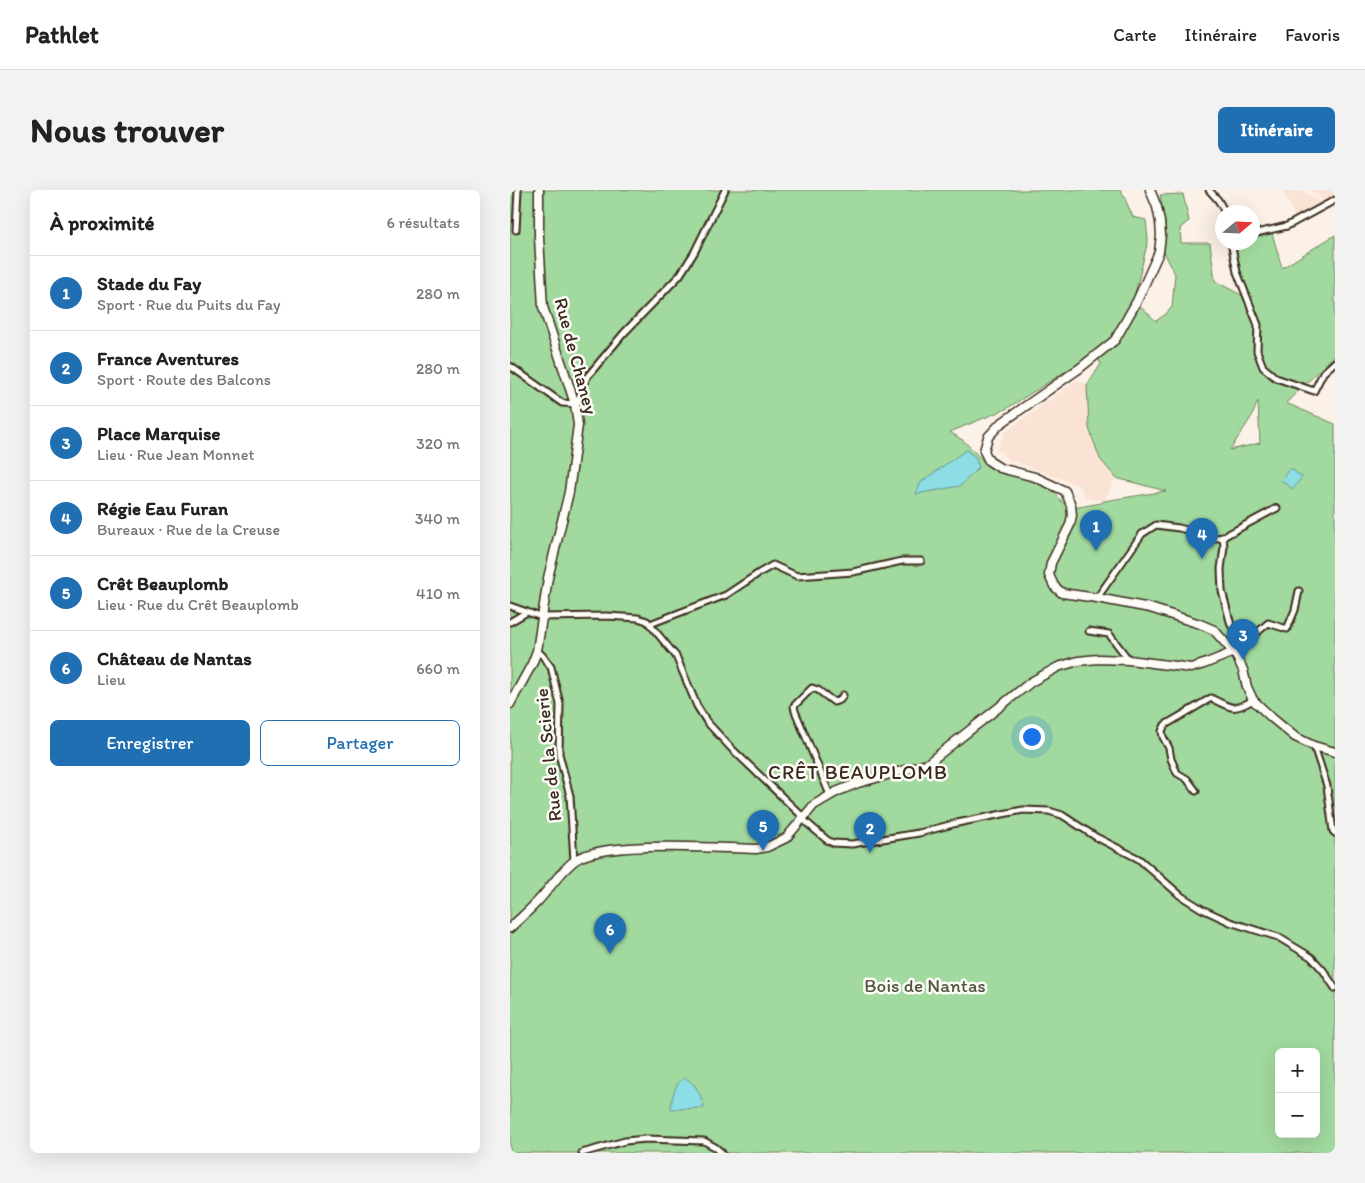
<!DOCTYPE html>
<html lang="fr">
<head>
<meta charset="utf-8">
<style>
	body { margin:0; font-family:Itim,sans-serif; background:#f2f2f2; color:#222 }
	.controls { position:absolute; right:15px; bottom:15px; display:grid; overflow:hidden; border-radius:8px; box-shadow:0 5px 20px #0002 }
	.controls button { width:45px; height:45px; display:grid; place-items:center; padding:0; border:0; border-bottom:1px solid #e0e0e0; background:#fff; color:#222; font:25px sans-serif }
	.compass { position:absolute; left:705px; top:15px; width:45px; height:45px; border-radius:50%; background:#fff; box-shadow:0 5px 20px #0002; rotate:71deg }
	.you { position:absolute; left:521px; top:546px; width:18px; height:18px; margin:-12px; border:4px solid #fff; border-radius:50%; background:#1a73e8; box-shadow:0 0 0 8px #1a73e833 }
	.badge { display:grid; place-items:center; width:32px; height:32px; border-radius:50%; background:#1f6fb2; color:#fff; font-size:16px; font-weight:700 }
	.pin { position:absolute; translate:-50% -41px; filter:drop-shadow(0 1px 2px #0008) }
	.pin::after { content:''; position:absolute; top:26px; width:18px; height:15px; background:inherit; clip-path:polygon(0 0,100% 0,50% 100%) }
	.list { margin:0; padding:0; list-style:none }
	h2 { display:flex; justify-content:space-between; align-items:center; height:65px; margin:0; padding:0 20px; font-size:21px }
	h2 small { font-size:16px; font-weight:400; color:#767676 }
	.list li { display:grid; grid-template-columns:32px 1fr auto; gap:15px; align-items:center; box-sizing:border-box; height:75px; padding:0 20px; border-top:1px solid #e0e0e0 }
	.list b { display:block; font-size:19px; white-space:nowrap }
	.list p { margin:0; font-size:16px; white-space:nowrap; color:#767676 }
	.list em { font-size:16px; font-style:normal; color:#767676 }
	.actions { display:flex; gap:10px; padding:15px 20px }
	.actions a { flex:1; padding:11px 0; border:1px solid #1f6fb2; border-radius:8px; text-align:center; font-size:18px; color:#1f6fb2 }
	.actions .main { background:#1f6fb2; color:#fff }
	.map { position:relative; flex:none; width:825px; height:963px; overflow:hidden; border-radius:8px }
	header { display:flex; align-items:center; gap:30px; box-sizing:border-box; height:70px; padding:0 25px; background:#fff; border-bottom:1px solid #e0e0e0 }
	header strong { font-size:24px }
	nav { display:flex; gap:28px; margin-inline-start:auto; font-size:18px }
	.intro { display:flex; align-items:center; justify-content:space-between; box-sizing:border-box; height:120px; padding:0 30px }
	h1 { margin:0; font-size:35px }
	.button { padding:12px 22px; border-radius:8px; background:#1f6fb2; color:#fff; font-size:18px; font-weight:700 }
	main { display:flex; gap:30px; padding:0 30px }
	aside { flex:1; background:#fff; border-radius:8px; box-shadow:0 5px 20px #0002 }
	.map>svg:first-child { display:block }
	.built { fill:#fae3d4 }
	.green { fill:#a1d99e; stroke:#6e825e; fill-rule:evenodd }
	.water { fill:#8cdde4; stroke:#6c9595 }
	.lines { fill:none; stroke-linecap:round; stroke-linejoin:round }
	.street-casing { stroke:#3b2a1e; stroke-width:9 }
	.secondary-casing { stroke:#3b2a1e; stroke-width:11 }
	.street { stroke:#fdfcf7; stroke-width:5 }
	.secondary { stroke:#fdfcf7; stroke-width:8 }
	.labels { text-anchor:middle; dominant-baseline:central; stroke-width:5; stroke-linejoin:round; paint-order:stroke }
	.street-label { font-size:19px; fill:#3b2a1e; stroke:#fdfcf7 }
	.park-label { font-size:19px; fill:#54563e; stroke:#fdfcf7 }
	.neighbourhood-label { font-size:20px; letter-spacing:1px; fill:#3b2a1e; stroke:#fdfcf7 }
</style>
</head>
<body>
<header>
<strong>Pathlet</strong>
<nav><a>Carte</a><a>Itinéraire</a><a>Favoris</a></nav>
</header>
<div class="intro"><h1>Nous trouver</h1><a class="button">Itinéraire</a></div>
<main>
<aside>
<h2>À proximité<small>6 résultats</small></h2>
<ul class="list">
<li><span class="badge">1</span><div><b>Stade du Fay</b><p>Sport · Rue du Puits du Fay</p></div><em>280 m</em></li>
<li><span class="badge">2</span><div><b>France Aventures</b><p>Sport · Route des Balcons</p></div><em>280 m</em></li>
<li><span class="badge">3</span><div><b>Place Marquise</b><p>Lieu · Rue Jean Monnet</p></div><em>320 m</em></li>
<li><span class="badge">4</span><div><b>Régie Eau Furan</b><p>Bureaux · Rue de la Creuse</p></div><em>340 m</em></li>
<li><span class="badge">5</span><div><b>Crêt Beauplomb</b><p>Lieu · Rue du Crêt Beauplomb</p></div><em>410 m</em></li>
<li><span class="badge">6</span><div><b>Château de Nantas</b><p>Lieu</p></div><em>660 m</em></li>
</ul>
<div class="actions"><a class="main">Enregistrer</a><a>Partager</a></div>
</aside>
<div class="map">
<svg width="825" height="963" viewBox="0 0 825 963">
	<rect width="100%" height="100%" fill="#fcf1e7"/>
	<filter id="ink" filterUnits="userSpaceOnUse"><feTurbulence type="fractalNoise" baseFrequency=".02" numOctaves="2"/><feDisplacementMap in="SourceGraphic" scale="10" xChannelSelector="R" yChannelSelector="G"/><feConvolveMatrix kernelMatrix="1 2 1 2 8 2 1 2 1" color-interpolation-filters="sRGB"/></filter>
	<g filter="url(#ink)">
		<g class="built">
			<path d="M773 0H791L814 14 785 28Z"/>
			<path d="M799 0H825V18Z"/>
			<path d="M567 190 577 195 579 238 590 269 606 288 594 311 575 308 570 296 497 269 487 259 495 242Z"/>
		</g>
		<path class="green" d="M0 0H611L623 27 636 30 638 50 629 88 622 114 603 148 580 166 496 219 440 242 454 251 477 275 539 296 558 319 591 313 594 311 656 301 606 288 590 269 579 238 577 195 591 174 587 167 606 152 618 136 629 115 646 131 656 124 662 117 665 84 654 62 655 33 650 5 673 4 679 31 670 38 671 53H700L705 91 733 106 732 100 736 97 727 71 724 53 742 52 743 45 748 47 750 45 762 43 772 78 825 45V165L776 213 825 234V963H0ZM748 211 750 253 720 260 742 226ZM769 862H806V944H769Z"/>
		<g class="water">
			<path d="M456 260 465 267 469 277 450 296 406 304 411 292Z"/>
			<path d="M780 278 792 287 783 299 771 290Z"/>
			<path d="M174 888C185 891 192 907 194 918L161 919C162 908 164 894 174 888Z"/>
		</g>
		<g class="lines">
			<defs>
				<g id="street">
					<path d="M699 0 708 10 715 22"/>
					<path d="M6 40 8 0"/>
					<path d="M742 44 777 36 825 10"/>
					<path d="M721 52 727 82 748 135 747 161 753 177 766 188 804 201 813 183 825 172"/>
					<path d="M0 176 52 213 67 214 77 187 114 143 170 85 184 63 215 0"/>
					<path d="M587 408 632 344 646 335 669 338 707 348 713 347"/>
					<path d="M0 416 31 427 97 426 128 428 137 431 166 466 187 516 197 532 221 558 290 624 297 633 317 650 323 653 342 654 409 643 447 633 513 620 539 621 552 625 586 647 629 669 671 706 692 719 720 732 768 747 801 767 813 780 825 798"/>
					<path d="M0 432 17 422"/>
					<path d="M140 434 216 405 249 383 263 375 287 386 343 382 392 371H411"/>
					<path d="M579 441 599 444 619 470"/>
					<path d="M733 451 740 449 758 433 777 439 785 420 789 401"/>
					<path d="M27 461 32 465 41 477 50 514 49 564 60 606 64 671"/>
					<path d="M726 465 734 457 733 451 721 435 712 401 711 379 714 357 713 347 767 318"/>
					<path d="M804 556 817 596 823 641 825 643"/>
					<path d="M686 601 677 589 667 583 661 569 659 558 653 547 652 541 655 535 701 508C721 518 723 522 743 510"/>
					<path d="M320 605 285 521 284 516 302 498 308 500 324 512 330 510 333 505"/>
					<path d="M72 963 115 951 136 949 194 951 205 957 212 963"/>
				</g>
				<g id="secondary">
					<path d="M640 0 647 17 650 32 651 45 649 62 627 111 605 150 570 178 490 234 478 247 474 261 479 271 490 278 525 287 555 301 561 315 562 325 560 335 541 373 539 385 544 396 552 403 587 408 640 418 690 434 704 440 726 465 733 480 737 497 743 510 762 528 785 547 804 556 825 562"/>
					<path d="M0 514 22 474 27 461 38 388 59 302 68 235 65 214 33 117 29 47V0"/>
					<path d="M0 738C9 729 19 721 28 711 40 698 50 682 64 671 91 650 209 658 246 659L257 657 276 648 304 615 326 602 348 593 417 574 521 492 548 477 568 471 588 469 619 470 681 478 694 474 724 462"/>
				</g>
			</defs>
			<use href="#street" class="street-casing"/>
			<use href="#secondary" class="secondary-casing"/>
			<use href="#street" class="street"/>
			<use href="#secondary" class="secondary"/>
		</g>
	</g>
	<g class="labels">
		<g class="street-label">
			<text transform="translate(66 166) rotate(75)">Rue de Chaney</text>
			<text transform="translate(38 565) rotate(-96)">Rue de la Scierie</text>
		</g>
		<g class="park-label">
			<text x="415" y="795">Bois de Nantas</text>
		</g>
		<g class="neighbourhood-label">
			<text x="348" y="582">CRÊT BEAUPLOMB</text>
		</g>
	</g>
</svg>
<div class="controls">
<button>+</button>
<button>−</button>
</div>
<svg class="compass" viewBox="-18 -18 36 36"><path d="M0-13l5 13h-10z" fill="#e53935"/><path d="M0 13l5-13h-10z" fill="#767676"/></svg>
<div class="you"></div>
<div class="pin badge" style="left:586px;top:361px">1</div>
<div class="pin badge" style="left:360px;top:663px">2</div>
<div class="pin badge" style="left:733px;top:470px">3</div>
<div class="pin badge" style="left:692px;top:369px">4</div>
<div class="pin badge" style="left:253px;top:661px">5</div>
<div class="pin badge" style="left:100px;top:764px">6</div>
</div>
</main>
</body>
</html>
